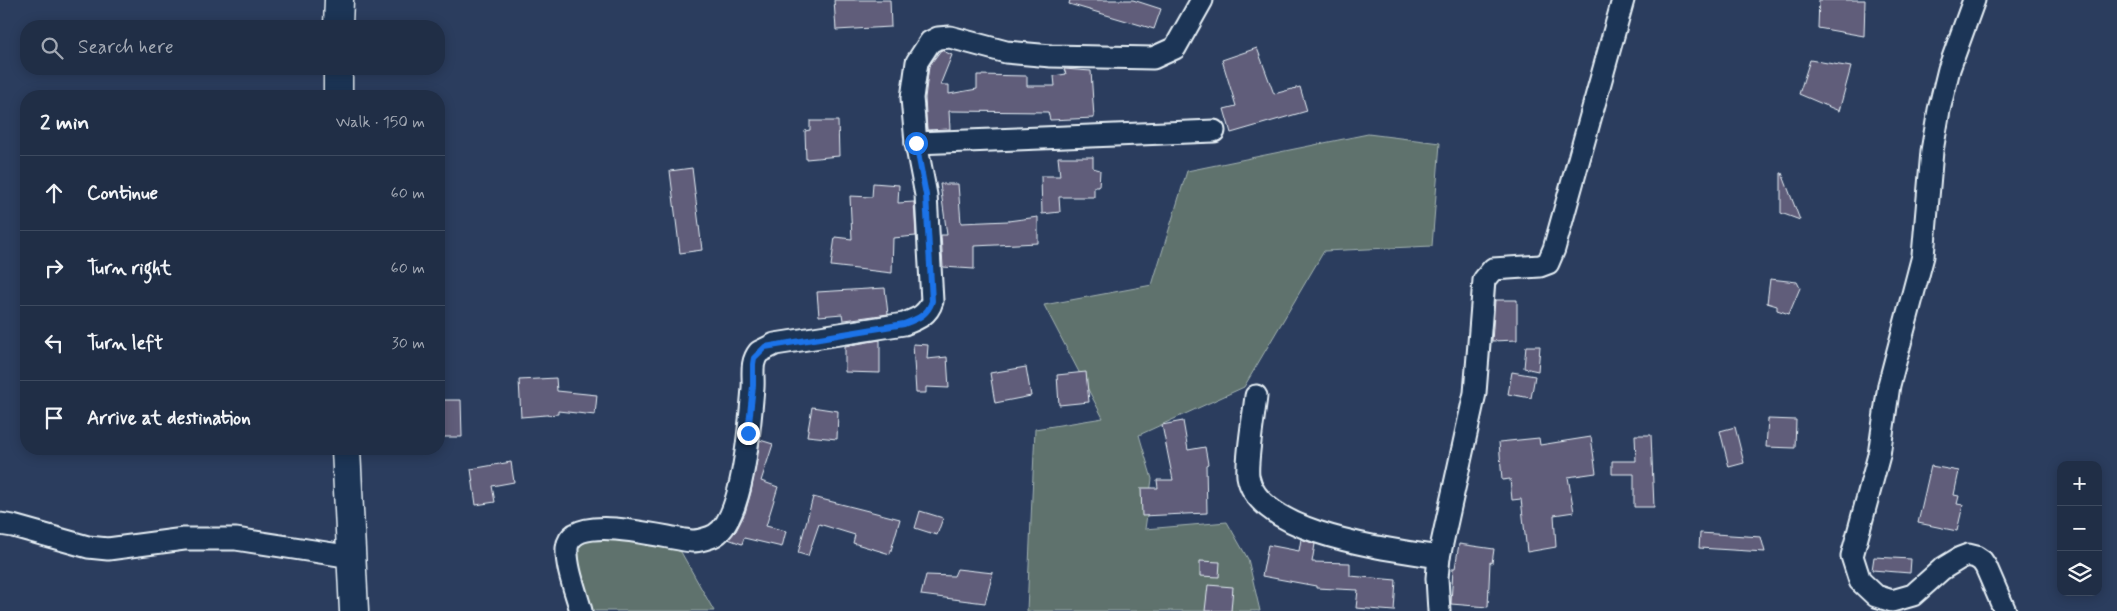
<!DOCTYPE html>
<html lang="en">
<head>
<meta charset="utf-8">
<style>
	body { margin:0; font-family:Mynerve,sans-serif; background:#28364d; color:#f1f3f6 }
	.controls { position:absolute; right:15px; bottom:15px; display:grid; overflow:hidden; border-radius:10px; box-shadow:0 2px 12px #0003 }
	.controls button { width:45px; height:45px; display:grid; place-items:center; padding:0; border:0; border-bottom:1px solid #3d4a5f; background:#202e46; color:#f1f3f6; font:25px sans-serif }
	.stop { position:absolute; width:15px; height:15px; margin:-11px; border:4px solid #1a73e8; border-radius:50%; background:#fff }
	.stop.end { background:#1a73e8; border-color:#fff; box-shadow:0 1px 5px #0008 }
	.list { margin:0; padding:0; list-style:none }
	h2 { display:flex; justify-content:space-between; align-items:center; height:65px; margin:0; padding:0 20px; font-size:21px }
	h2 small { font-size:16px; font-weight:400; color:#a2a8b3 }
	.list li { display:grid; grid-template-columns:32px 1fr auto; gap:15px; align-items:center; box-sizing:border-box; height:75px; padding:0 20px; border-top:1px solid #3d4a5f }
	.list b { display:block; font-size:19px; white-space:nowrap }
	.list em { font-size:16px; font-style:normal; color:#a2a8b3 }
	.icon { flex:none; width:28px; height:28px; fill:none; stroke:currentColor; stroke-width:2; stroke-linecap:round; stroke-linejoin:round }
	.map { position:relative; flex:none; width:2117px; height:611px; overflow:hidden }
	.search { position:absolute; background:#202e46; box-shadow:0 2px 12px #0003; left:20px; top:20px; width:425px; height:55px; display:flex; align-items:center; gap:12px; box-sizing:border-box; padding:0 18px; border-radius:20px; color:#a2a8b3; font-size:19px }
	.panel { position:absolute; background:#202e46; box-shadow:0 2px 12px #0003; left:20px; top:90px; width:425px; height:365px; border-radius:20px }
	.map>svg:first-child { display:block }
	.green { fill:#5e726d; stroke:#a3b2b2 }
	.building { fill:#615d7a; stroke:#e8f1f8 }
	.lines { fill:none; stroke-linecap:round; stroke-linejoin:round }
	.street-casing { stroke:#e8f1f8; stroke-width:25 }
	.secondary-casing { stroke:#e8f1f8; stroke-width:31 }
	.street { stroke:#1d3557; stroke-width:21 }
	.secondary { stroke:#1d3557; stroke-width:28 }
	.route { stroke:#1a73e8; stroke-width:6 }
</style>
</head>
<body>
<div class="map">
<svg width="2117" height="611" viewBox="0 0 2117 611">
	<rect width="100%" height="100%" fill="#2b3d5e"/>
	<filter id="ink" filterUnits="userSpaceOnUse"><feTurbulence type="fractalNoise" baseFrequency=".02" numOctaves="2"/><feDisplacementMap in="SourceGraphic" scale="10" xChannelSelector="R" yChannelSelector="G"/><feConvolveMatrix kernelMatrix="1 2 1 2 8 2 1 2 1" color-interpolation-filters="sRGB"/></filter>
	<g filter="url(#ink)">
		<g class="green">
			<path d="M1368 134 1440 143 1432 246 1324 251 1244 387 1139 435 1152 479 1145 529 1227 522 1248 559 1260 611H1027L1035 429 1103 418 1044 305 1152 285 1187 171Z"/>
			<path d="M601 528 632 531 681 552 714 611H587L567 546Z"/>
		</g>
		<g class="building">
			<path d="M834 0H890L891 27 836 30Z"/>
			<path d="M1070 0H1133L1161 9 1154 29 1069 4Z"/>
			<path d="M1819 0H1865L1864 36 1818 28Z"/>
			<path d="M1257 48 1274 94 1300 87 1307 111 1231 133 1224 109 1236 106 1222 60Z"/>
			<path d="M941 50 952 55 940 85H949V94L977 89V75L1027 76V86H1055L1054 76 1066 74 1064 69 1091 71 1094 118 1050 120 1048 112 949 111 950 129 927 130 925 98 929 66Z"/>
			<path d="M1810 60 1851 67 1839 111 1799 94Z"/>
			<path d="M810 121H838L839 156 806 159 805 131 810 130Z"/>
			<path d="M1058 157H1093V168L1100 170 1099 187H1094V197H1059L1060 212 1042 214 1041 176H1060Z"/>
			<path d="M692 168 702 250 680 253 670 171Z"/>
			<path d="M1781 173H1782L1800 220 1781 213Z"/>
			<path d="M873 183 899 185 898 203 914 202 916 236 893 238 892 273 831 266 835 237 852 239 850 196 872 197Z"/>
			<path d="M940 184H958L961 223 1008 221 1038 217V243L974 246V269L943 267 941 235H947Z"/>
			<path d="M1770 279 1797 282 1800 288 1789 314 1777 310V306L1767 303Z"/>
			<path d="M885 288 888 314 845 320H843L842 314 819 316 817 292Z"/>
			<path d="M1495 300H1517V340L1492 341Z"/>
			<path d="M880 340V373L845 372V346Z"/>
			<path d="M913 344 928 345 927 359 947 357 949 388 926 387V393H916Z"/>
			<path d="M1526 346H1540L1538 371 1524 368Z"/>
			<path d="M1026 367 1031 396 995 403 990 373Z"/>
			<path d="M1086 372 1089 402 1059 405 1057 375Z"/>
			<path d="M1512 372 1535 376 1531 398 1508 394Z"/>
			<path d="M556 378 557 391 597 395 595 415 558 411V414L521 417 519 380Z"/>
			<path d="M439 400H461L462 437H439Z"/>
			<path d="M812 407 838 411 837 439 807 436Z"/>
			<path d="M1768 419 1796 420 1795 448 1766 447Z"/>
			<path d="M1183 421 1188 450 1205 447 1208 464 1206 465 1207 513 1142 516 1141 488H1158L1157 480H1173L1162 425Z"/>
			<path d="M1735 427 1744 463 1729 467 1720 431Z"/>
			<path d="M1635 435H1651L1654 507H1634V474H1612V461H1636Z"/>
			<path d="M1591 437 1596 473 1568 477 1574 512 1554 515 1556 547 1527 552 1521 499 1512 500 1510 479 1502 480 1499 442 1539 438 1540 445Z"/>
			<path d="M760 440 773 444 761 481 778 487 766 526 786 531 782 547 744 538 742 544 728 539 736 531 745 513 751 492Z"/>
			<path d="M511 462 514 482 492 486 495 502 476 505 471 469Z"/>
			<path d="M1931 466 1959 471 1954 495 1959 496 1957 504 1963 505 1957 531 1918 523Z"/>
			<path d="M813 497 900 519 890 554 853 543 855 535 819 524 808 556 798 553Z"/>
			<path d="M920 511 943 518 937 535 915 528Z"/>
			<path d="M1700 533 1761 537 1765 552 1699 548Z"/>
			<path d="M1301 539 1315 544 1312 562 1350 563V576L1396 580 1394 611 1356 608 1358 590 1316 588V586L1262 576 1268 545 1299 551Z"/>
			<path d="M1459 544 1494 549 1492 563 1490 562 1488 607 1451 604 1453 568H1455Z"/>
			<path d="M1874 557 1911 559 1910 573 1872 570Z"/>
			<path d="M1200 561 1220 562 1219 577 1200 576Z"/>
			<path d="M957 569 993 573 985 603 921 595 926 575 954 576Z"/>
			<path d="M1208 585 1233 587 1231 611H1205Z"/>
		</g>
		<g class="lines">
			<defs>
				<g id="street">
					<path d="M1974 0 1949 69 1939 110 1932 151 1923 256 1889 385 1879 455 1852 556 1860 581 1876 596 1892 601 1913 595 1942 569 1960 558 1968 555 1976 557 1982 561 1986 567 2005 611"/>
					<path d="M916 143 1214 131"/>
					<path d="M1256 396C1254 415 1246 460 1248 476 1258 535 1390 549 1439 557L1437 578 1439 611"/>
					<path d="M0 524 13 526 88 547 108 549 184 539H236L352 557"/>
					<path d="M1439 557 1475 393 1484 280 1493 269 1540 266 1548 263 1554 249 1623 0"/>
					<path d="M581 611C576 592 566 568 567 548 571 509 670 540 693 541 698 541 710 538 715 535 744 518 750 421 753 388 754 375 750 363 759 352L775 344 904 324C917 319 928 315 932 301L926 195 916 143 912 98 917 62 930 42 938 38 950 37 1006 52 1051 56 1153 58 1175 48 1202 0"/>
				</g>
				<g id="secondary">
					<path d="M338 26 339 0"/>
					<path d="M338 96V69"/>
					<path d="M346 449 354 611"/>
				</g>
			</defs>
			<use href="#street" class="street-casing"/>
			<use href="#secondary" class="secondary-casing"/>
			<use href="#street" class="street"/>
			<use href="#secondary" class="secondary"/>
		</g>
	</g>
	<g class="lines" filter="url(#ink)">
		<path class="route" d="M748 433 753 386V364L754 358 765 347 904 324C917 319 928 315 932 301L926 195 916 143"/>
	</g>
</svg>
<div class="controls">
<button>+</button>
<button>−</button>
<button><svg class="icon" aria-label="layers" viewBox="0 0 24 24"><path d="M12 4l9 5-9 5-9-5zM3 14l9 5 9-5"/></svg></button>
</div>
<div class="stop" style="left:916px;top:143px"></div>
<div class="stop end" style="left:748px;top:433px"></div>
<div class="search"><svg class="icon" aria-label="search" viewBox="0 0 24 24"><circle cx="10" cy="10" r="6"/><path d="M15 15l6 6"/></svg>Search here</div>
<section class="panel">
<h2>2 min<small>Walk · 150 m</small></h2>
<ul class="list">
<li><svg class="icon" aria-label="ahead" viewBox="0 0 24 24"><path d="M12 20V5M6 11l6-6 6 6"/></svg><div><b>Continue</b></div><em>60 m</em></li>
<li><svg class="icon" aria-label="right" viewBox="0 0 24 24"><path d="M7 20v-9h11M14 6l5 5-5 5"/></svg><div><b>Turn right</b></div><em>60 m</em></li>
<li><svg class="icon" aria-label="left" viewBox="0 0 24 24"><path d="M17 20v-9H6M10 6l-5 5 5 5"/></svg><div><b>Turn left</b></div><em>30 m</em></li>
<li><svg class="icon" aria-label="arrive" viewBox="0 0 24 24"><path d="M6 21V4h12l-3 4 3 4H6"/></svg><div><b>Arrive at destination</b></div></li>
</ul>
</section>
</div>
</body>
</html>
